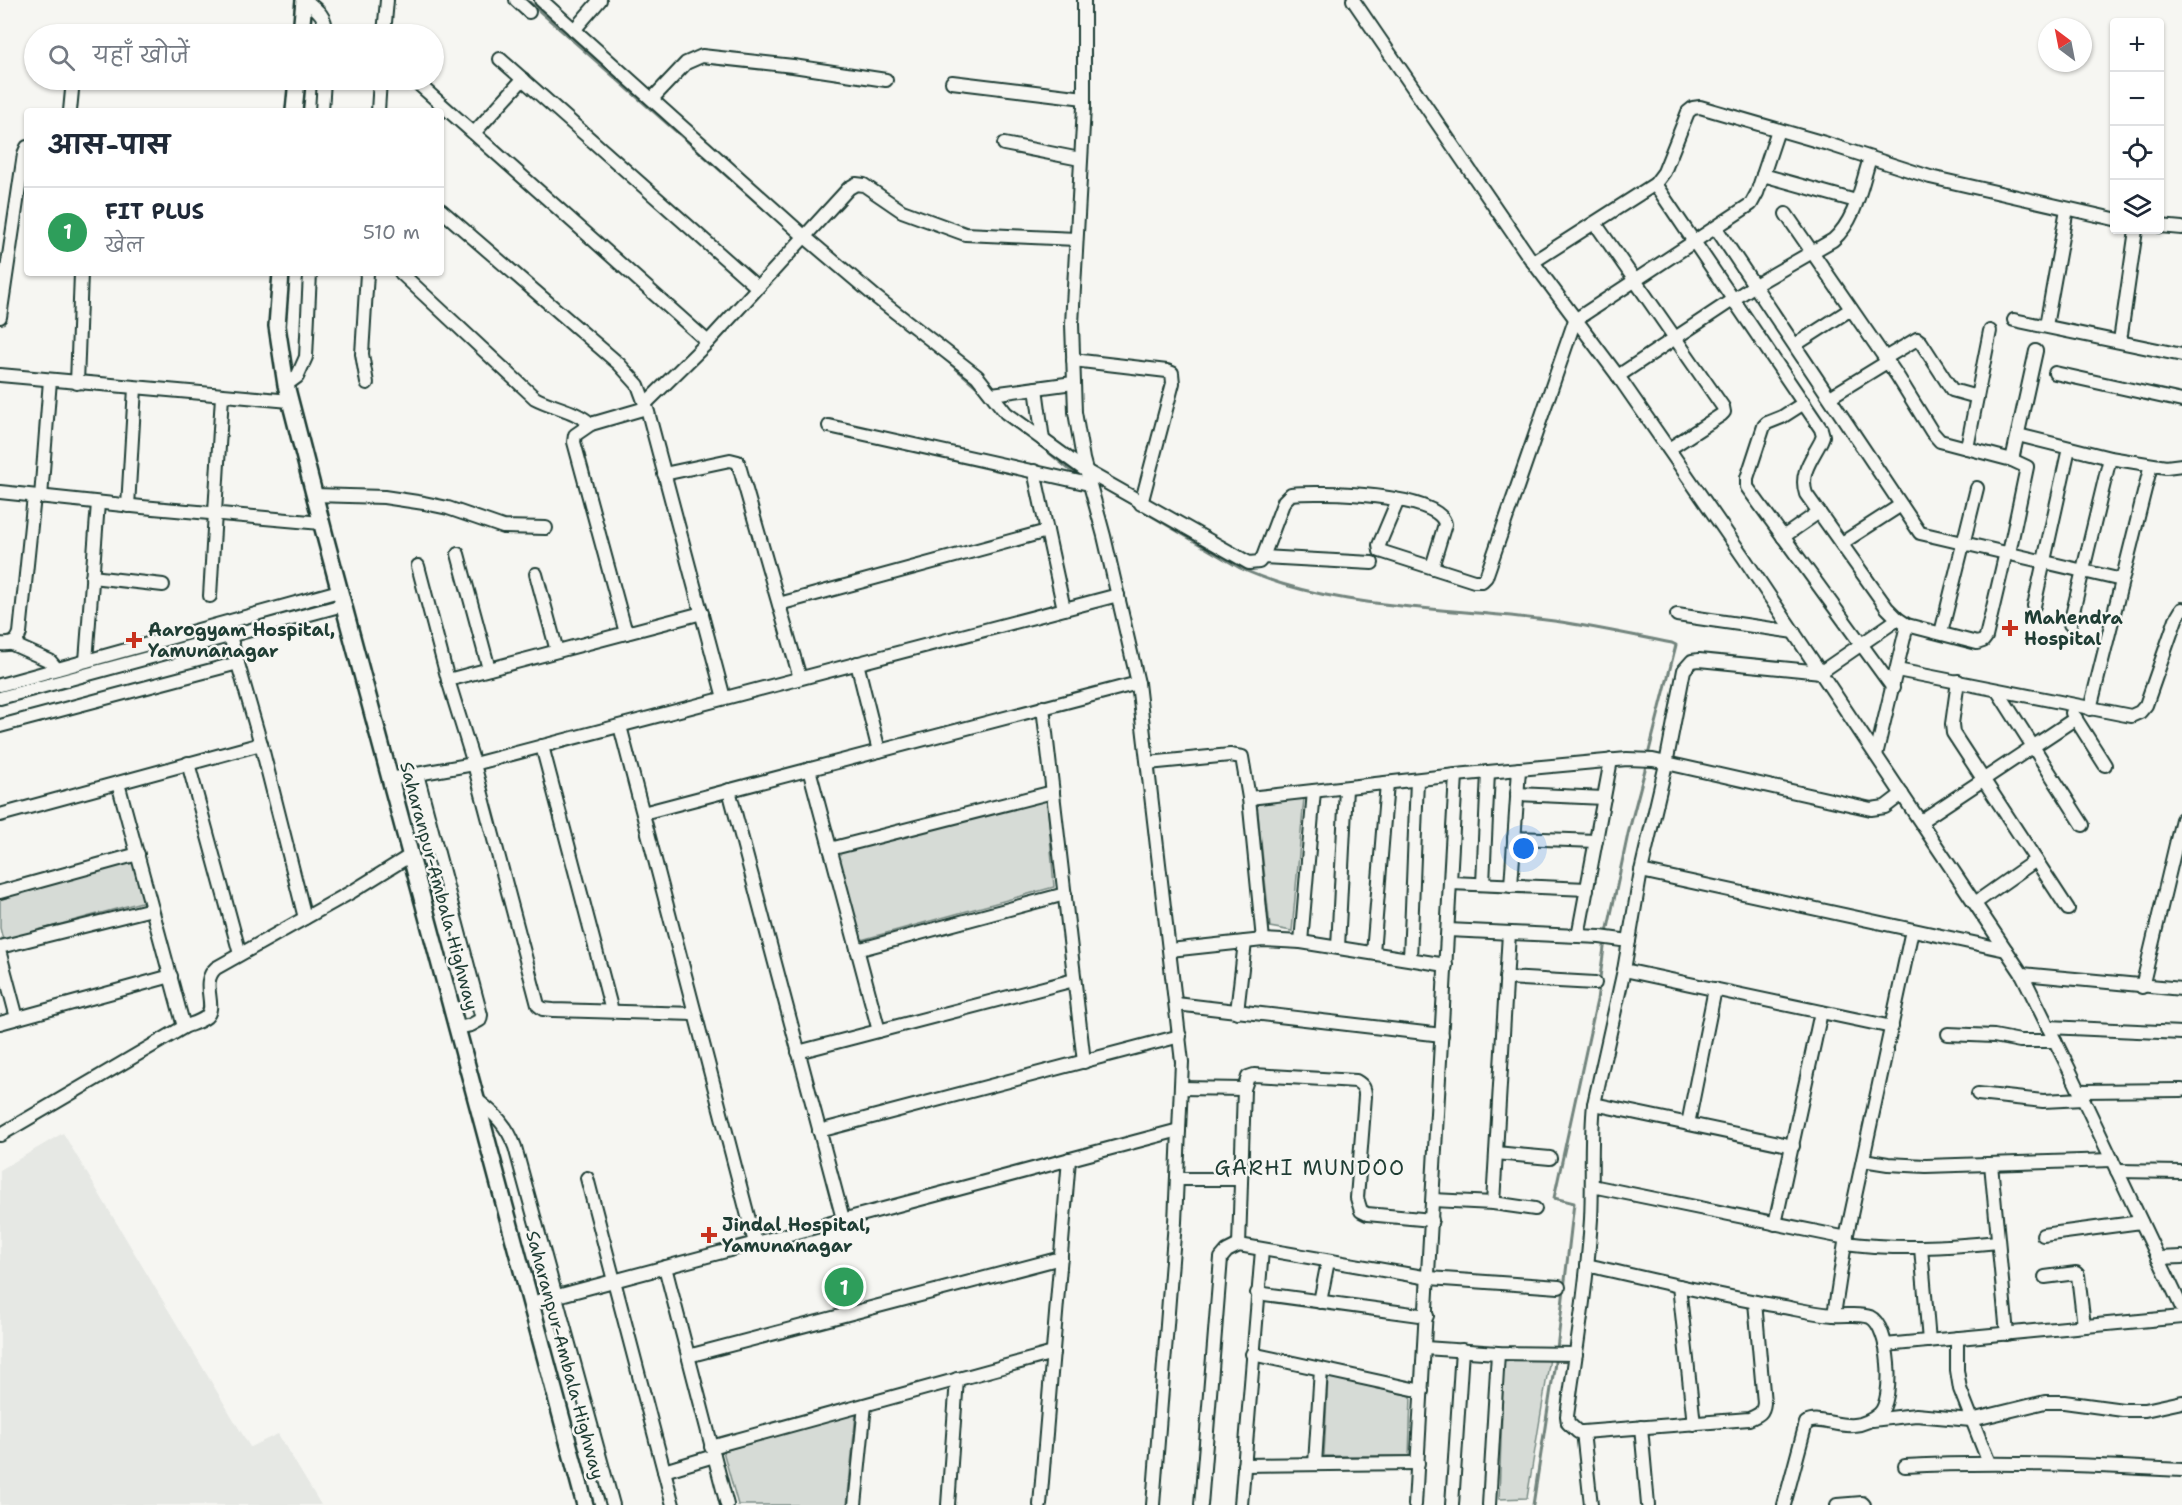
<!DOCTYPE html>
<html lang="hi">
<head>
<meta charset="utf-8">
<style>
	body { margin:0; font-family:"Shantell Sans","Playpen Sans Deva",sans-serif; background:#f6f6f7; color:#1f2937 }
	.controls { position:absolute; right:18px; top:18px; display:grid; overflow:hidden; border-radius:6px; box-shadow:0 2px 4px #0004 }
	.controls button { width:54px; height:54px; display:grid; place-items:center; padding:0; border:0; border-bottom:2px solid #e0e1e3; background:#fff; color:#1f2937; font:30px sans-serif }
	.compass { position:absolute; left:2038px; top:18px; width:54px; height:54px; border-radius:50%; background:#fff; box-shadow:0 2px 4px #0004; rotate:328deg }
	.you { position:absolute; left:1524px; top:849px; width:21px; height:21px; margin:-15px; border:4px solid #fff; border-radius:50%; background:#1a73e8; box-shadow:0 0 0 9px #1a73e833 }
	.badge { display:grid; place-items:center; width:39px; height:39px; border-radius:50%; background:#c8321e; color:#fff; font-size:20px; font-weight:700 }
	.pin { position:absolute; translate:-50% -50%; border:3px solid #fff; box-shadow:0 2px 6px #0006 }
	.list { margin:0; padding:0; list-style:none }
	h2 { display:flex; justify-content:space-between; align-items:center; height:78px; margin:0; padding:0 24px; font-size:26px }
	h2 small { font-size:20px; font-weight:400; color:#747a83 }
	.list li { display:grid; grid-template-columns:39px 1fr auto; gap:18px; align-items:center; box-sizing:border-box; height:90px; padding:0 24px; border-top:2px solid #e0e1e3 }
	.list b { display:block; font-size:22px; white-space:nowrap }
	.list p { margin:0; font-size:20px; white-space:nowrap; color:#747a83 }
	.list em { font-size:20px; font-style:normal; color:#747a83 }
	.icon { flex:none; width:33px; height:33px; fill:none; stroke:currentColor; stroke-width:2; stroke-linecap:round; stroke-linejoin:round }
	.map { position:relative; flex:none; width:2182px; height:1505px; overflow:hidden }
	.search { position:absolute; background:#fff; box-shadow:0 2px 4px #0004; left:24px; top:24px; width:420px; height:66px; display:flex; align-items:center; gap:15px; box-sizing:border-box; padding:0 21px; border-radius:33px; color:#747a83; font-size:22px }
	.panel { position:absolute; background:#fff; box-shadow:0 2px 4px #0004; left:24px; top:108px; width:420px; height:168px; border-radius:6px }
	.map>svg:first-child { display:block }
	.built { fill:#e6e8e4 }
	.green { fill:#d6dbd6; stroke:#7a8c85; stroke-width:1.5 }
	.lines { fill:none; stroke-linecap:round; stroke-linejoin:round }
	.stream { stroke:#72847d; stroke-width:3 }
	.minor-casing { stroke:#1f3d34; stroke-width:16 }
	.major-casing { stroke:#1f3d34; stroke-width:20 }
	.minor { stroke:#f6f6f2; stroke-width:12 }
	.major { stroke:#f6f6f2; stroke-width:15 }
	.poi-dot { fill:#c8321e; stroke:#f6f6f2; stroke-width:2 }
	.labels { text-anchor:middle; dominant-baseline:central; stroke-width:5; stroke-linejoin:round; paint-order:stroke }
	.poi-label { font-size:18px; font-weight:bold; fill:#1f3d34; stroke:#f6f6f2; text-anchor:start }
	.street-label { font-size:18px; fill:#1f3d34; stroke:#f6f6f2 }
	.quarter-label { font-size:21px; letter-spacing:1.5px; fill:#1f3d34; stroke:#f6f6f2 }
</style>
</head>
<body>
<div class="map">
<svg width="2182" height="1505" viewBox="0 0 2182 1505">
	<rect width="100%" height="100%" fill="#f6f6f2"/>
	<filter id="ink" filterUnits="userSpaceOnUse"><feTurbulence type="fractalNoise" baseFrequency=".0167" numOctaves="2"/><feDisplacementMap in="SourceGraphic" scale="12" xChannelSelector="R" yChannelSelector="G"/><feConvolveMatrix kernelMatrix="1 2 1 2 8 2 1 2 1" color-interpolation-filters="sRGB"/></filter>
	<g filter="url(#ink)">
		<path class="built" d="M63 1133 250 1447 278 1434 321 1505H0V1170Z"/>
		<g class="green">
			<path d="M1304 798 1292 931 1270 927 1257 804Z"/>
			<path d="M1047 799 1054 887 861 940 838 852Z"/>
			<path d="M134 861 145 901 3 940 0 928V898Z"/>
			<path d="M1504 1353 1550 1358 1527 1498 1499 1499Z"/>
			<path d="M1328 1377 1411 1396 1409 1456H1324Z"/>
			<path d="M856 1413 847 1505H738L723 1451Z"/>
		</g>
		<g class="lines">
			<g class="stream">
				<path d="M527 0 796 237"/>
				<path d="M943 357 983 392"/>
				<path d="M1036 442 1070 470 1077 472"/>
				<path d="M1106 489 1240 568C1330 610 1448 607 1546 620 1588 625 1630 635 1672 643L1676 645 1675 649 1648 755"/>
				<path d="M1607 933 1628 834 1647 762"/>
				<path d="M1557 1349 1574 1203 1554 1198 1597 1000 1605 940"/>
				<path d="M1533 1505 1556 1356"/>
			</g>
			<defs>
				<g id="minor">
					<path d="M305 0C318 10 327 17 326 34"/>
					<path d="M516 0 529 12"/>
					<path d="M541 0 805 237 877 298 977 376 1006 413 1086 471 1249 563 1259 562 1263 557 1284 501 1291 494C1318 491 1439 493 1445 524L1432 567"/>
					<path d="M1084 0V107L1072 324 1075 412 1083 459 1104 536 1138 683 1182 1062 1175 1222 1153 1505"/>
					<path d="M1353 0 1527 254 1618 376 1744 558 2022 974 2069 1069 2182 1308"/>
					<path d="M574 30 600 0"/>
					<path d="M384 34 387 0"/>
					<path d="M500 59 757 287"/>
					<path d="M414 80 708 342"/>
					<path d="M952 82 1084 98"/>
					<path d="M652 99 686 63 702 56 793 66 886 80"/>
					<path d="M70 111 73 80"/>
					<path d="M322 111 324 80"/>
					<path d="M378 111 380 80"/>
					<path d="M474 133 523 79"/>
					<path d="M1004 144 1080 159"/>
					<path d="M1763 175 1856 201"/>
					<path d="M1655 184 1821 429 1823 436 1821 441C1812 459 1799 473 1806 494L1887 608 1898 619 1907 625 1977 643 1983 641 1986 637 2006 552"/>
					<path d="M441 210 619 364 638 385 648 412 724 698"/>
					<path d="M1786 214 1898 377 1932 432 1940 441 2012 460 2027 467 2009 553"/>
					<path d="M1595 223 1723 407 1724 412 1721 415 1669 449"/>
					<path d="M2160 226 2182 228"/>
					<path d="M1716 228 1920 533 2122 580"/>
					<path d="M1533 262 1655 184 1664 172 1688 112 1693 108 1700 107 1828 144 1930 177 2114 219"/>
					<path d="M367 273 362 354 367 383"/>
					<path d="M401 273 535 398C554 408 575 410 591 424"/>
					<path d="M0 317 24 154 27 147"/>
					<path d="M2014 320 2182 355"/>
					<path d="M2046 326 2067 209"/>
					<path d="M2120 341 2136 230"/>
					<path d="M1795 345 1851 309"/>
					<path d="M1885 358 1917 339 1921 342 1952 390 1977 397"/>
					<path d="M1073 360 1167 371 1172 373 1173 383 1141 504"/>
					<path d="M2055 373 2182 401"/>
					<path d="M0 375 290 401"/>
					<path d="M1618 376 1755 285 1833 240C1856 220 1861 186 1870 158"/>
					<path d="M77 383 81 273"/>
					<path d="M286 385 297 377 306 357 310 273"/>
					<path d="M1036 388 1043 440"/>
					<path d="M992 394 1073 383"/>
					<path d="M1830 397 1887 362"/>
					<path d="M1804 403 1782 417 1767 423 1764 426 1747 478V487L1893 688"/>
					<path d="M645 404 708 342 849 188 856 184 864 185 902 211 965 234 1076 239"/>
					<path d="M829 426 1089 484"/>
					<path d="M2018 435 2110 458 2166 467 2182 465"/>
					<path d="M1967 448 1990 331"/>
					<path d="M2012 460 2036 351"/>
					<path d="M1034 471 1064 609"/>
					<path d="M664 474 730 460 738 462 800 678"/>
					<path d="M0 492 142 507 321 523"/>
					<path d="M314 495 384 497 424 503 448 508 503 527 546 528"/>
					<path d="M41 497 50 380"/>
					<path d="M1398 500 1379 545 1380 551 1474 581H1482L1486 577 1575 320 1751 204 1757 193 1778 130"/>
					<path d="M128 506 135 388"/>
					<path d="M1783 537 1819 512"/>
					<path d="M1842 543 1901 505"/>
					<path d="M458 554 489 669"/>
					<path d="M1263 557 1372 563"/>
					<path d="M418 566 448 680 474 764 538 1005 543 1009 553 1010 695 1014"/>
					<path d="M536 574 557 651"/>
					<path d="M92 577 163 585"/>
					<path d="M210 596 222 396"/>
					<path d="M779 604 1047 531"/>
					<path d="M2034 606 2069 448"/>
					<path d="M1677 615 1794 632"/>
					<path d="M2070 624 2110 458"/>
					<path d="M228 629 261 744 305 918"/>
					<path d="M626 633 574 442 575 435 591 424 646 408"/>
					<path d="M1941 633 1977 488"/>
					<path d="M0 644C11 645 17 643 20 633L34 496"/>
					<path d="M12 644 50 661 57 669"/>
					<path d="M86 661 98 503"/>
					<path d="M857 663 879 751"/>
					<path d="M1897 670 2131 716 2140 712 2146 705 2176 619 2182 609"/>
					<path d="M448 680 702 613"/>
					<path d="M1958 681 1952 724 1953 733 2068 909"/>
					<path d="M0 685 339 591"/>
					<path d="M1997 690 2083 825"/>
					<path d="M0 698 343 605"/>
					<path d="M1043 707 1084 1062"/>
					<path d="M2090 709 2151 465"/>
					<path d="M2072 713 2105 765"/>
					<path d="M0 726 238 663"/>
					<path d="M620 726 755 1243"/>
					<path d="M542 746 612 1011"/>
					<path d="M1876 755 1907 625"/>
					<path d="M188 763 240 954"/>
					<path d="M1148 763 1230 755 1242 757 1249 798 1263 940"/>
					<path d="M809 769 879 1031"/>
					<path d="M417 774 474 764 1118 595"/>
					<path d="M390 779 417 774 481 1015 480 1020 471 1025 458 1028"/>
					<path d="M118 783 184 1027"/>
					<path d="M729 790 843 1219"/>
					<path d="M1517 794 1604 798"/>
					<path d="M1249 798 1456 775 1627 759 1653 760 1871 809 1885 807 1902 794"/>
					<path d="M643 813 1138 683"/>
					<path d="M0 815 261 744"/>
					<path d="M1921 821 2076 718"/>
					<path d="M1514 838 1596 841"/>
					<path d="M830 849 1053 792"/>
					<path d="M1641 871 2006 950"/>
					<path d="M1451 883 1587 889"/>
					<path d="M1483 884 1488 772"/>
					<path d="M1511 886 1519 769"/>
					<path d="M0 892 138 854"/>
					<path d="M1975 903 2036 860"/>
					<path d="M1448 930 1600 937 1629 941"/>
					<path d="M1578 936 1611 760"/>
					<path d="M1301 942 1314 791"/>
					<path d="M0 947 152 909"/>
					<path d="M1338 947 1346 788"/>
					<path d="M857 950 1065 894"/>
					<path d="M1170 950 1263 940 1301 942 1446 965"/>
					<path d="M1373 953 1387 783"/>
					<path d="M0 954 17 1018"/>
					<path d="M1410 959 1417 780"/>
					<path d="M1624 970 1892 1027"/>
					<path d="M2022 974 2182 989"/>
					<path d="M1506 978 1595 983"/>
					<path d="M2142 987 2182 819"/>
					<path d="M1176 1004 1442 1035"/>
					<path d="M1237 1012 1245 942"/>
					<path d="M0 1023 171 976"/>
					<path d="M2048 1027 2182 1033"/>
					<path d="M1948 1034 1994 1036 2020 1041H2055"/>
					<path d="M798 1052 1074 980"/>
					<path d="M1181 1088 1244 1089"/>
					<path d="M2080 1091 2182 1090"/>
					<path d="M1978 1094 2043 1101 2083 1099"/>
					<path d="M477 1100C495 1114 507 1125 515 1147L613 1505"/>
					<path d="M1594 1104 1793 1146"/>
					<path d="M1688 1124 1715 989"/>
					<path d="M819 1131 1180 1036"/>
					<path d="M0 1135 184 1027C191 1024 200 1022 206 1017 218 1006 199 983 216 968L353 891 411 855"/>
					<path d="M1496 1153 1550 1158"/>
					<path d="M1863 1160 1888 1164 1926 1166 2112 1160"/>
					<path d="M1991 1164 2007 1334"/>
					<path d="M2117 1171 2182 1172"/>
					<path d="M587 1178 673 1505"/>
					<path d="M1177 1179H1241"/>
					<path d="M1592 1186 1847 1238"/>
					<path d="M1433 1200 1493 1203 1535 1209"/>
					<path d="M1493 1203 1509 933"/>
					<path d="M1775 1224 1821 1012"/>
					<path d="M2043 1235 2141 1222"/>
					<path d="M1845 1243C1897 1250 1947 1247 1998 1242"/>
					<path d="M1239 1245 1244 1089 1248 1077 1254 1075 1356 1081C1363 1085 1365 1088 1365 1096L1357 1198 1361 1211 1367 1214 1432 1220"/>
					<path d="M1921 1248 1929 1341"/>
					<path d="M2158 1258 2182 1257"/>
					<path d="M1587 1265C1652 1280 1718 1296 1784 1307 1800 1310 1817 1314 1834 1315 1845 1316 1860 1313 1870 1317 1890 1326 1895 1400 1879 1414 1850 1439 1823 1413 1806 1423L1784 1505"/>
					<path d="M665 1267 727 1505"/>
					<path d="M2045 1277 2076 1273 2078 1275 2084 1326"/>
					<path d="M1679 1286 1694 1424"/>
					<path d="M1257 1293 1427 1316"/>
					<path d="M1320 1302 1328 1261"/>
					<path d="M1755 1302 1764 1403C1763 1414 1758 1415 1749 1419L1583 1432H1578L1568 1423 1567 1416C1576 1351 1587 1285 1591 1219 1593 1181 1590 1142 1594 1104L1624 970 1641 871 1666 764 1684 670 1692 661 1699 660 1821 672 1898 619"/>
					<path d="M531 1303 1179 1130"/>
					<path d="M1834 1315 1845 1243 1912 930"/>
					<path d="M1957 1338V1370L1960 1389 1989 1463"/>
					<path d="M1885 1345 2182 1317"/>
					<path d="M1425 1348 1498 1353 1576 1354"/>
					<path d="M1252 1354 1422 1391"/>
					<path d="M688 1356 1061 1258"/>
					<path d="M1872 1420 1916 1415 1971 1420 2045 1402H2064L2123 1410H2145L2182 1402"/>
					<path d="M1641 1427 1648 1505"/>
					<path d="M1583 1432 1591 1505"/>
					<path d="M711 1447 1053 1353"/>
					<path d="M1315 1464 1321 1369"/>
					<path d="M1244 1465 1418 1463"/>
					<path d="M1905 1466C1997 1461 2089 1465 2182 1470"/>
					<path d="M664 1471 714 1456"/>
					<path d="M855 1505 865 1405"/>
					<path d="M948 1505 957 1379"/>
					<path d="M1040 1505 1069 1159"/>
					<path d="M1201 1505 1221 1258 1227 1251 1239 1245 1429 1278 1559 1287"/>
					<path d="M1241 1505 1262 1250"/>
					<path d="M1415 1505 1456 775"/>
					<path d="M1452 1505 1462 1350"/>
					<path d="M1489 1505 1498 1353"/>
					<path d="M1837 1505 1862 1503 1864 1505"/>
				</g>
				<g id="major">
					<path d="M301 34 304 0"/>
					<path d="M294 111 297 80"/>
					<path d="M281 273 277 326 286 385 326 540 585 1505"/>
				</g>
			</defs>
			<use href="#minor" class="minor-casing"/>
			<use href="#major" class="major-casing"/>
			<use href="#minor" class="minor"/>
			<use href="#major" class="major"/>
		</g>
	</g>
	<g class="poi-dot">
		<path d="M2007 619h6v6h6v6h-6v6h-6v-6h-6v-6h6z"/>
		<path d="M131 631h6v6h6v6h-6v6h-6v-6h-6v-6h6z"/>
		<path d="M706 1226h6v6h6v6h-6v6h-6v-6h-6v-6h6z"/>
	</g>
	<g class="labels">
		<g class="poi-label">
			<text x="2024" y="618">Mahendra<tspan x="2024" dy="21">Hospital</tspan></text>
			<text x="148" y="630">Aarogyam Hospital,<tspan x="148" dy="21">Yamunanagar</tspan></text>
			<text x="722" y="1225">Jindal Hospital,<tspan x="722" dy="21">Yamunanagar</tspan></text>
		</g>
		<g class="street-label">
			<text transform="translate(439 886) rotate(75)">Saharanpur-Ambala Highway</text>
			<text transform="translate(565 1355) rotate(75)">Saharanpur-Ambala Highway</text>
		</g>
		<g class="quarter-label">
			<text x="1310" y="1168">GARHI MUNDOO</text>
		</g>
	</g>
</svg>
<div class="controls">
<button>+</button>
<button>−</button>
<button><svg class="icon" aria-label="locate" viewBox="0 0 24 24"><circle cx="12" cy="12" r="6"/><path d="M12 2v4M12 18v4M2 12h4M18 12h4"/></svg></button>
<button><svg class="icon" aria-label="layers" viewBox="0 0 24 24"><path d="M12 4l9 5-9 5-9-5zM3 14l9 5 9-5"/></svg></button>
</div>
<svg class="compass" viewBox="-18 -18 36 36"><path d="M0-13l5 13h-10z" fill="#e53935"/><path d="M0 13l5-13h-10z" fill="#747a83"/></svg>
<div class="you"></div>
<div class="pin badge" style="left:844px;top:1287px;background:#2e9e5b">1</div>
<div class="search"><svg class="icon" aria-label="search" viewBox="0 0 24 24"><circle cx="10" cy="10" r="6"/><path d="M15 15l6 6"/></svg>यहाँ खोजें</div>
<section class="panel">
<h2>आस-पास<small></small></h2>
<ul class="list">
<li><span class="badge" style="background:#2e9e5b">1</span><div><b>FIT PLUS</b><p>खेल</p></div><em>510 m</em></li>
</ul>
</section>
</div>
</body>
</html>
